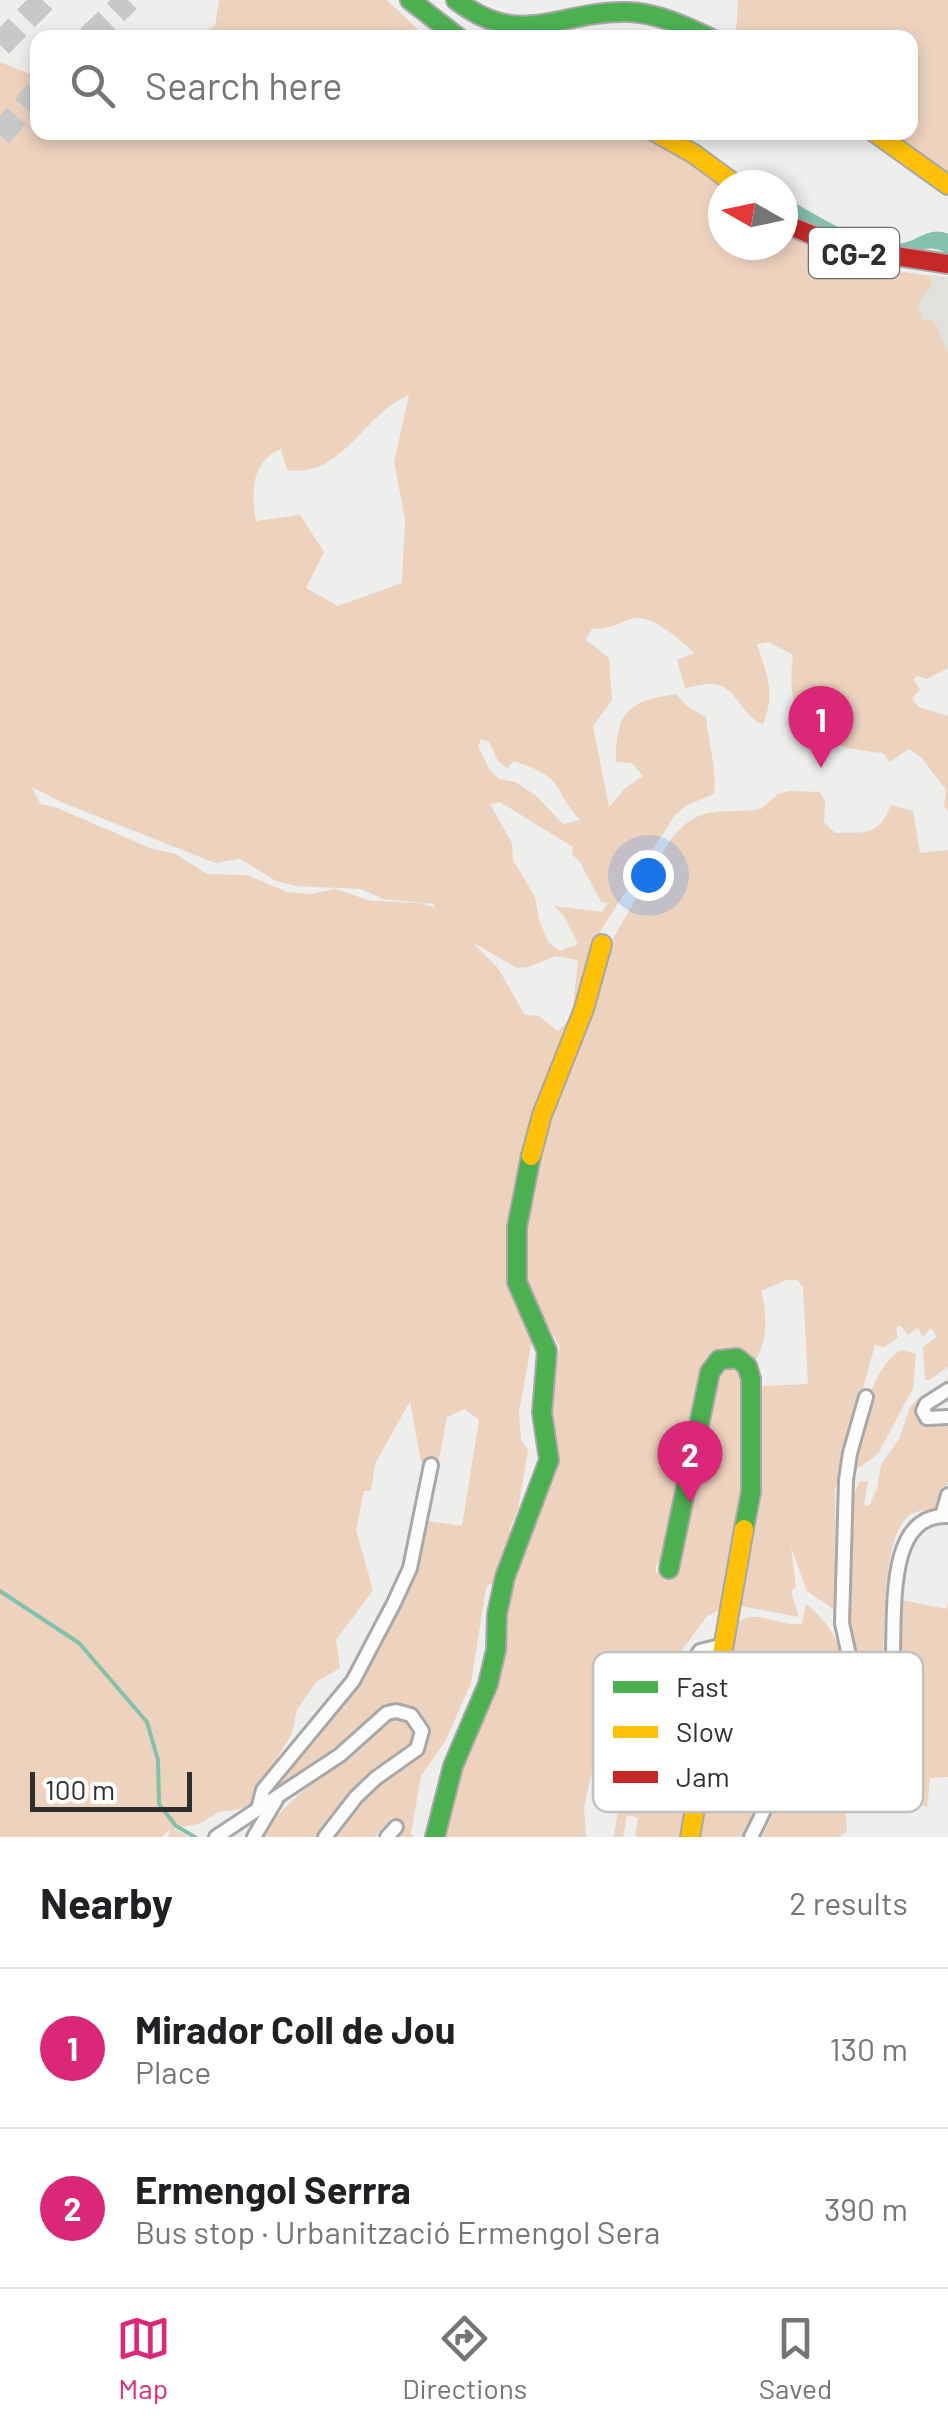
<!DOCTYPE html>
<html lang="en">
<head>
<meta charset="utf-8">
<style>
	body { margin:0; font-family:Barlow,sans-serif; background:#f2f2f2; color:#202124 }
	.compass { position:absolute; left:708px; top:170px; width:90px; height:90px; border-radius:50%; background:#fff; box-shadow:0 5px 15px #0003; rotate:279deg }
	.scale { position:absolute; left:30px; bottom:25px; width:162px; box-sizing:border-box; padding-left:10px; border:5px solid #2f2f2e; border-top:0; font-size:28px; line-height:35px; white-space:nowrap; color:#2f2f2e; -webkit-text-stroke:8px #fffffe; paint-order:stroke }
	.you { position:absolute; left:648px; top:875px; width:35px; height:35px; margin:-25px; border:8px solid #fff; border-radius:50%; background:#1a73e8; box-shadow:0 0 0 15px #1a73e833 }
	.badge { display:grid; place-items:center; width:65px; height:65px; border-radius:50%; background:#db2777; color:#fff; font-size:32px; font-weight:700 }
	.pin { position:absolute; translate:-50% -82px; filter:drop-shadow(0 2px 5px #0008) }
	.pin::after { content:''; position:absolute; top:52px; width:35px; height:30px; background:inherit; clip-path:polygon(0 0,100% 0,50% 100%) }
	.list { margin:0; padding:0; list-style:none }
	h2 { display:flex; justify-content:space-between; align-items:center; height:130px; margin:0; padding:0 40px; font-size:42px }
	h2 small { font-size:32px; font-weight:400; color:#757577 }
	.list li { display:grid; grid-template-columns:65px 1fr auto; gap:30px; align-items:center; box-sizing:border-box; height:160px; padding:0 40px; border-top:2px solid #e0e0e0 }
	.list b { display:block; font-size:38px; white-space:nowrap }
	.list p { margin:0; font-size:32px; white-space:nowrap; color:#757577 }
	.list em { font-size:32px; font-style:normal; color:#757577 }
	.icon { flex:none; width:55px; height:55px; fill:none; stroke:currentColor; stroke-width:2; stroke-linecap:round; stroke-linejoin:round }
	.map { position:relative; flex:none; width:948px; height:1837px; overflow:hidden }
	.search { position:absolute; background:#fff; box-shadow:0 5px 15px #0003; left:30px; right:30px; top:30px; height:110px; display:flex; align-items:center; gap:25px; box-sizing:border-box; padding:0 35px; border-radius:20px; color:#757577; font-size:38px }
	.sheet { height:450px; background:#fff }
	nav { display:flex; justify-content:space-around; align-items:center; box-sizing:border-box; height:140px; border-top:2px solid #e0e0e0; background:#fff; font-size:28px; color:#757577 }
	nav a { display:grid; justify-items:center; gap:5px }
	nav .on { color:#db2777 }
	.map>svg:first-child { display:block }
	.built { fill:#e1e1dc }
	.green { fill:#edd2be; fill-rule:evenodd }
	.water { fill:#84c0aa }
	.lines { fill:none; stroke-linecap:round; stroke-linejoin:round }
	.stream { stroke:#84c0aa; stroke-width:4 }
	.highway-tunnel { stroke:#c8c8c7; stroke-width:25; stroke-dasharray:25 12; stroke-linecap:butt }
	.street-casing { stroke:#a8a8a8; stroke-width:18 }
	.fast-casing { stroke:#a8a8a8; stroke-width:22 }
	.slow-casing { stroke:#a8a8a8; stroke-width:22 }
	.jam-casing { stroke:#a8a8a8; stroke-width:22 }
	.street { stroke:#fcfcfc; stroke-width:12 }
	.fast { stroke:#4caf50; stroke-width:18 }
	.slow { stroke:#ffc107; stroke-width:18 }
	.jam { stroke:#c62828; stroke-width:18 }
	.labels { text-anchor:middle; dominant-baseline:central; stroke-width:8; stroke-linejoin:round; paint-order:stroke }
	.shield { fill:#fffffe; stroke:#6d6d6c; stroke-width:2.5 }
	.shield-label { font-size:30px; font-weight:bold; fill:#2f2f2e }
	.key { fill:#fffffe; stroke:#c1c1c0; stroke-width:2.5 }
	.key-label { font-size:28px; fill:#2f2f2e }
</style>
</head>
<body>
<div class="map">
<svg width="948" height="1837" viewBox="0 0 948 1837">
	<rect width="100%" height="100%" fill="#eeeeed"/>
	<path class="built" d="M932 275 948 277V351L933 321 922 320 918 306 932 283Z"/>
	<g class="green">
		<path d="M219 0H387L426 37 191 38 215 26Z"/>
		<path d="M738 0H948V181L882 133 910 132V38H747L736 30Z"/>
		<path d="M0 62 37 77 38 132 632 133 674 152 723 188V245H783V234L848 264 931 276 932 283 918 306 922 320H933L948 352V668L927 679 917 676 914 680 920 690 912 698 918 707 948 716V811L944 806 946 790 922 758 909 749 890 762 883 753C814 746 784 728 793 655L769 642 757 644C767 676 776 692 763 724 743 718 738 691 719 685 709 682 695 686 685 688L677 660 695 653C681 641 651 612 631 619 613 625 614 628 592 629L586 640 609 658 612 700 593 726 609 807 625 788 643 776 632 763 616 762C616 713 627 701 676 694L688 707 706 717C708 743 717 766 714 794L687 805 675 815 594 941 509 1246 510 1287 533 1335 519 1413 521 1440 528 1450 518 1509 510 1528 511 1540 495 1584H489L486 1588 471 1683 446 1740 421 1776 411 1834 414 1837H395L404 1828 392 1817 375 1837H333C347 1818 361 1797 379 1782 404 1762 455 1744 410 1705H387L346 1740 278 1786 342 1707 349 1711 343 1705C382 1647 412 1589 429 1521L462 1526 479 1420 465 1409 447 1417 438 1464 421 1462 410 1401 375 1464 371 1491H364L356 1530 373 1590 336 1640 340 1668 316 1682 297 1710 292 1733 248 1808 219 1812 199 1824 173 1828 189 1837H168L170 1830 161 1837H0ZM409 395 394 462 405 519 402 583 338 606 306 588 324 552 300 515 256 521C251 493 251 461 281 449L287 470C342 479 364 413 409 395ZM481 739 489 742 498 761 507 768 514 761C566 778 550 786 580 820L563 824 536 796 516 782 499 779 489 769 478 746ZM32 787 61 802 215 863 240 859 276 881 296 886 361 889 383 899 434 904 435 908 421 903 371 901 336 889 311 894 287 892 247 875 207 874 176 854 150 848 55 807 40 804ZM500 802 573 847 572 854 580 862 601 902 608 903 602 912 554 906 564 916 578 944 560 951 548 942 539 920 535 897 513 860 512 843 490 804ZM472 942 517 968 529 967 555 956 578 960 572 1017 558 1031 539 1016 525 1015 498 968Z"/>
		<path d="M790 791 820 792 825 802 824 822 835 833C866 832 878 837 891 805L913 811 920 853 948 850V1367L929 1380H925L923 1347 937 1337 931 1328 923 1337 918 1328 908 1335 900 1325 896 1328 898 1338 884 1347 875 1345 835 1489 836 1611 807 1591 791 1547 796 1587 791 1591 799 1617 741 1606 761 1498 759 1386 808 1384 803 1287 797 1280H786L761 1291C767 1311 768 1343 755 1360 735 1345 719 1344 704 1366L663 1558 656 1565V1572L671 1580 681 1565 715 1379 718 1371 728 1365 737 1367 743 1375 745 1487 722 1609 707 1616 591 1775 584 1807 586 1837H442L503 1609 554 1464 548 1392 560 1347 525 1287 524 1225 531 1186 604 954 671 839C701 802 721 815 761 809L778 794Z"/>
		<path d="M901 1350 916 1354 913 1388 878 1454 857 1469 853 1466C862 1431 867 1370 901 1350Z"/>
		<path d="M948 1379V1384L925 1398 914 1411 923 1423 948 1424V1483L939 1495 936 1510C926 1510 914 1510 906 1518 882 1545 885 1625 883 1661L856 1660C847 1622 838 1513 860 1482L868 1481 864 1505 869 1506 877 1489 881 1465 899 1439 910 1407 920 1397Z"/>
		<path d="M902 1600 946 1609 948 1602V1777L930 1778 927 1808 917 1801 904 1762H910L914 1741 912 1711 899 1712 897 1704Z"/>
		<path d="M806 1604C830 1621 852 1660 846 1690L806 1717 742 1837H697L735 1624C757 1607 778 1627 802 1624Z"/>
		<path d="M717 1646 680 1837H635L638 1818 627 1815 623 1837H614L621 1790 629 1791 628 1810 636 1760 649 1718 660 1719 672 1690Z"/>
		<path d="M847 1709 863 1710 845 1800 847 1831 839 1837H762C780 1802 809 1722 847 1709Z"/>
		<path d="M393 1719C412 1719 420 1732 410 1748L349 1793 316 1837H263C288 1794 321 1781 357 1751 370 1741 378 1727 393 1719Z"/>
	</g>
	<path class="water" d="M783 196C811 212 869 250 903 243 920 240 929 226 948 234V255C932 241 913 254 895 252 854 247 818 230 783 210Z"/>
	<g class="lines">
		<path class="stream" d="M0 1591 79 1643 147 1722 158 1760 159 1804 176 1826 195 1837"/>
		<g class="highway-tunnel">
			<path d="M89 38 128 0"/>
			<path d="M0 45 44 0"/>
			<path d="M0 135 38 91"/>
		</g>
		<defs>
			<g id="street">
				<path d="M948 1390 926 1404 923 1411 927 1418 948 1417"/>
				<path d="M942 1516 948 1495"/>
				<path d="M863 1701 856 1688 842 1623 846 1480 850 1453 866 1397"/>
				<path d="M625 1768 667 1688 686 1672 700 1651 724 1645"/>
				<path d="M258 1809 263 1790 353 1681 394 1603 410 1568 431 1465"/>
				<path d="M216 1837 340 1755 387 1713 396 1711 411 1715 422 1731 417 1749 376 1778 356 1797 325 1837"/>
				<path d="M254 1837 276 1800"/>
				<path d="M387 1837 396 1827"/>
				<path d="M751 1837C770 1801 802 1716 842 1702 858 1696 873 1708 888 1701 903 1655 872 1513 948 1516"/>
			</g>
			<g id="fast">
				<path d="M410 0 459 38"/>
				<path d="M456 0C522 51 558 10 628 12 657 13 685 26 710 38"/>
				<path d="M669 1569 710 1372 719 1360 737 1358 747 1366 751 1379V1492L744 1529"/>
				<path d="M435 1837 453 1766 488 1684 496 1650 497 1614 505 1577 549 1460 542 1413 547 1351 517 1282V1227L531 1156"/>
			</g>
			<g id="slow">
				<path d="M655 132 694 154 736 185"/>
				<path d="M874 132 948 185"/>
				<path d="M531 1156 542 1115 584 1009 602 944"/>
				<path d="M690 1837 744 1529"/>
			</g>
			<path id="jam" d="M783 223 844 248 948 264"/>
		</defs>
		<use href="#street" class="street-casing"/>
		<use href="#fast" class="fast-casing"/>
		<use href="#slow" class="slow-casing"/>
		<use href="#jam" class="jam-casing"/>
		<use href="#street" class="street"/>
		<use href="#fast" class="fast"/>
		<use href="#slow" class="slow"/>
		<use href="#jam" class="jam"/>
	</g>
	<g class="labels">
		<rect class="shield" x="809" y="228" width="90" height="50" rx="8"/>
		<g class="shield-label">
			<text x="854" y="253">CG-2</text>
		</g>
	</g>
	<rect x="593" y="1652" width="330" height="160" rx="15" class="key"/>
	<rect x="613" y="1681" width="45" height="12" fill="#4caf50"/>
	<rect x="613" y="1726" width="45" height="12" fill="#ffc107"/>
	<rect x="613" y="1771" width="45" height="12" fill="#c62828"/>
	<g class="key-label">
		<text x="676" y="1697">Fast</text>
		<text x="676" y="1742">Slow</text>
		<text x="676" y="1787">Jam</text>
	</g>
</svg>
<svg class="compass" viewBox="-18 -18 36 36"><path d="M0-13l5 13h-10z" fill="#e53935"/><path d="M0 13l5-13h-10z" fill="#757577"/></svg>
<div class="scale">100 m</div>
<div class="you"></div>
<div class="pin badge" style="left:821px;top:768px">1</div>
<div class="pin badge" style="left:690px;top:1503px">2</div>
<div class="search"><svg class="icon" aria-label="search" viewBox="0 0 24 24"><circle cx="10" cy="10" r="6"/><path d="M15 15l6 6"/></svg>Search here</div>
</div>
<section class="sheet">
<h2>Nearby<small>2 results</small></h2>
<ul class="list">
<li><span class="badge">1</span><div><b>Mirador Coll de Jou</b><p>Place</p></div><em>130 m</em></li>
<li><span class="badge">2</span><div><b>Ermengol Serrra</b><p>Bus stop · Urbanització Ermengol Sera</p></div><em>390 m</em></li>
</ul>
</section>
<nav>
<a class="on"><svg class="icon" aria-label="map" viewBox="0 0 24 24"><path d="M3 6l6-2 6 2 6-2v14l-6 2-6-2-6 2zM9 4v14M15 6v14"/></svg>Map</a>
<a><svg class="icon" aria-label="directions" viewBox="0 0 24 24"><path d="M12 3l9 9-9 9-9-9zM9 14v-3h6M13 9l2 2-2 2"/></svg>Directions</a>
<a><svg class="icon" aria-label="saved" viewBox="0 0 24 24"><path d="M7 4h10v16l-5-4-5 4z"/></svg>Saved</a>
</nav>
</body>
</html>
